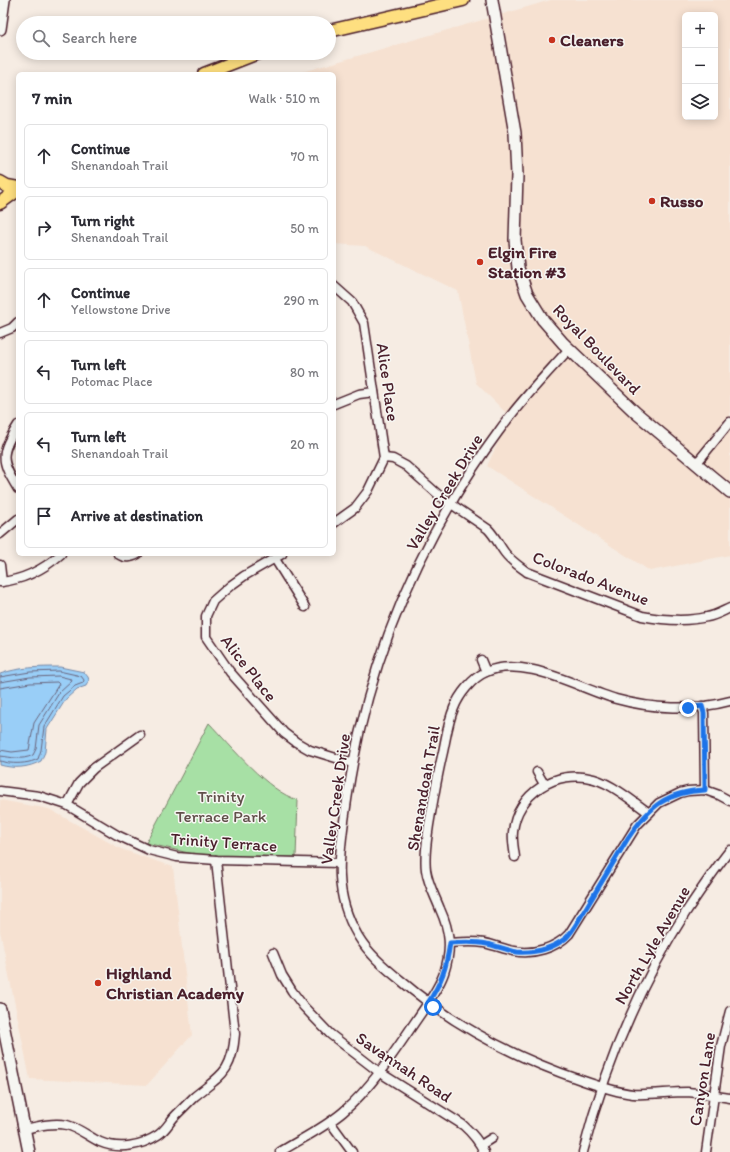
<!DOCTYPE html>
<html lang="en">
<head>
<meta charset="utf-8">
<style>
	body { margin:0; font-family:Itim,sans-serif; background:#f7f7f7; color:#2b2b33 }
	.controls { position:absolute; right:12px; top:12px; display:grid; overflow:hidden; border-radius:6px; box-shadow:0 2px 10px #0003 }
	.controls button { width:36px; height:36px; display:grid; place-items:center; padding:0; border:0; border-bottom:1px solid #e1e1e2; background:#fff; color:#2b2b33; font:20px sans-serif }
	.stop { position:absolute; width:12px; height:12px; margin:-9px; border:3px solid #1a73e8; border-radius:50%; background:#fff }
	.stop.end { background:#1a73e8; border-color:#fff; box-shadow:0 1px 4px #0008 }
	.list { margin:0; padding:0; list-style:none }
	h2 { display:flex; justify-content:space-between; align-items:center; height:52px; margin:0; padding:0 16px; font-size:17px }
	h2 small { font-size:13px; font-weight:400; color:#7c7c81 }
	.list li { display:grid; grid-template-columns:26px 1fr auto; gap:12px; align-items:center; box-sizing:border-box; height:64px; margin:0 8px 8px; padding:0 8px; border:1px solid #e1e1e2; border-radius:6px }
	.list b { display:block; font-size:15px; white-space:nowrap }
	.list p { margin:0; font-size:13px; white-space:nowrap; color:#7c7c81 }
	.list em { font-size:13px; font-style:normal; color:#7c7c81 }
	.icon { flex:none; width:22px; height:22px; fill:none; stroke:currentColor; stroke-width:2; stroke-linecap:round; stroke-linejoin:round }
	.map { position:relative; flex:none; width:730px; height:1152px; overflow:hidden }
	.search { position:absolute; background:#fff; box-shadow:0 2px 10px #0003; left:16px; top:16px; width:320px; height:44px; display:flex; align-items:center; gap:10px; box-sizing:border-box; padding:0 14px; border-radius:22px; color:#7c7c81; font-size:15px }
	.panel { position:absolute; background:#fff; box-shadow:0 2px 10px #0003; left:16px; top:72px; width:320px; height:484px; border-radius:6px }
	.map>svg:first-child { display:block }
	.built { fill:#f6e1d1; fill-rule:evenodd }
	.green { fill:#a7e0a5; stroke:#788068 }
	.water { fill:#99cef7; stroke:#7988a5 }
	.lines { fill:none; stroke-linecap:round; stroke-linejoin:round }
	.shore { stroke:#6a657d; stroke-width:1 }
	.street-casing { stroke:#4a1f2b; stroke-width:11 }
	.secondary-casing { stroke:#4a1f2b; stroke-width:14 }
	.primary-casing { stroke:#4a1f2b; stroke-width:15 }
	.street { stroke:#f6f6f2; stroke-width:8 }
	.secondary { stroke:#f6f6f2; stroke-width:11 }
	.primary { stroke:#fedf80; stroke-width:12 }
	.route { stroke:#1a73e8; stroke-width:5 }
	.poi-dot { fill:#c8321e; stroke:#f6f6f2; stroke-width:1.5 }
	.labels { text-anchor:middle; dominant-baseline:central; stroke-width:3; stroke-linejoin:round; paint-order:stroke }
	.poi-label { font-size:17px; font-weight:bold; fill:#4a1f2b; stroke:#f6f6f2; text-anchor:start }
	.street-label { font-size:17px; fill:#4a1f2b; stroke:#f6f6f2 }
	.park-label { font-size:17px; fill:#614f4a; stroke:#f6f6f2 }
</style>
</head>
<body>
<div class="map">
<svg width="730" height="1152" viewBox="0 0 730 1152">
	<rect width="100%" height="100%" fill="#f6ece3"/>
	<filter id="ink" filterUnits="userSpaceOnUse"><feTurbulence type="fractalNoise" baseFrequency=".025" numOctaves="2"/><feDisplacementMap in="SourceGraphic" scale="8" xChannelSelector="R" yChannelSelector="G"/><feConvolveMatrix kernelMatrix="1 2 1 2 8 2 1 2 1" color-interpolation-filters="sRGB"/></filter>
	<g filter="url(#ink)">
		<g class="built">
			<path d="M551 0H730V555L650 571 487 466 510 417 476 383 458 291 365 246 334 244V74H295ZM685 15H715V117H685Z"/>
			<path d="M0 800 49 809 121 849 173 867 192 1035 147 1085 30 1079 0 931Z"/>
		</g>
		<path class="green" d="M209 723C231 746 268 792 298 800L296 857H237L193 854 146 843Z"/>
		<path class="water" d="M60 667 84 672 88 677 89 680 86 686 77 689 66 699 47 729 45 752 41 761C28 768 14 769 0 765V674C19 667 40 667 60 667Z"/>
		<g class="lines">
			<g class="shore">
				<path d="M0 677 30 672 59 671 81 676 84 680 83 683 75 686 63 696 44 727 41 750 38 759C30 763 19 764 10 763 7 763 3 761 0 761"/>
				<path d="M0 682 30 677 59 676 71 679 72 681 59 693 39 725 36 749 33 755C21 761 12 757 0 756"/>
				<path d="M0 688 30 683 57 682 59 684 34 723 29 750 12 752 0 750"/>
			</g>
			<defs>
				<g id="street">
					<path d="M334 286 352 302 364 323 384 458 368 491 355 508 334 523"/>
					<path d="M0 333 12 328 18 322"/>
					<path d="M569 349C545 376 520 401 499 431 418 541 366 665 347 800 340 850 331 891 358 936 369 954 383 966 399 979 454 1026 513 1057 581 1080 598 1086 616 1092 633 1094 651 1095 669 1092 687 1092 701 1093 716 1096 730 1098"/>
					<path d="M334 404 359 394 374 392"/>
					<path d="M18 425C0 454 0 460 18 489"/>
					<path d="M384 458 393 459 406 466 441 497 488 529C495 536 499 545 505 553 511 561 519 566 527 572L642 616C663 620 686 622 707 617 715 616 723 611 730 608"/>
					<path d="M696 464 730 422"/>
					<path d="M0 534 18 519"/>
					<path d="M118 554C125 559 131 558 138 554"/>
					<path d="M282 554 244 576 230 586 213 601 206 616V637L230 672 284 733 296 742 310 750 352 763"/>
					<path d="M275 559 305 607"/>
					<path d="M0 565 2 582"/>
					<path d="M0 582C23 580 44 569 61 554"/>
					<path d="M481 660 486 672"/>
					<path d="M702 706 704 713 705 790"/>
					<path d="M537 772 544 784"/>
					<path d="M0 791 39 796 67 805 117 835 149 850 177 857 216 860 339 863"/>
					<path d="M67 805 79 783 94 768 140 735"/>
					<path d="M515 857C514 849 512 840 513 832 516 794 557 768 594 779 612 784 633 801 649 813"/>
					<path d="M450 943C462 942 472 941 484 943 494 945 504 949 514 951 533 955 556 948 569 934L637 825 659 803 680 793 688 791 705 790 719 795 730 801"/>
					<path d="M273 953 282 975 292 991 304 1007 330 1034 379 1072 463 1125C472 1133 479 1141 484 1152"/>
					<path d="M330 1122 352 1152"/>
					<path d="M25 1129C38 1126 54 1122 67 1125 79 1128 89 1137 100 1142 119 1150 141 1146 158 1135 166 1130 170 1121 176 1115 182 1109 188 1103 194 1097 221 1075 232 1073 235 1034L216 860"/>
					<path d="M481 1145 492 1138"/>
					<path d="M280 1152C301 1139 324 1128 343 1112 373 1086 395 1051 417 1019 427 1004 438 990 444 973 452 949 450 931 440 909 435 896 428 884 426 870 424 855 427 840 429 825 433 801 437 777 443 752 446 738 448 722 454 708 459 695 472 678 486 672 524 655 578 688 616 699 652 709 693 711 730 701"/>
					<path d="M583 1152C605 1066 638 987 686 912 700 891 714 870 730 850"/>
					<path d="M706 1152 721 1046 730 1011"/>
				</g>
				<g id="secondary">
					<path d="M492 0 515 133 517 175 515 240 518 268 527 294 543 320 563 343 635 412 730 492"/>
					<path d="M0 29 4 0"/>
					<path d="M0 1009 29 1152"/>
				</g>
				<g id="primary">
					<path d="M329 31 463 0"/>
					<path d="M204 74 258 53"/>
					<path d="M0 182 7 186 18 188"/>
					<path d="M0 203 18 190"/>
				</g>
			</defs>
			<use href="#street" class="street-casing"/>
			<use href="#secondary" class="secondary-casing"/>
			<use href="#primary" class="primary-casing"/>
			<use href="#street" class="street"/>
			<use href="#secondary" class="secondary"/>
			<use href="#primary" class="primary"/>
		</g>
	</g>
	<g class="lines" filter="url(#ink)">
		<path class="route" d="M433 1007 428 1003C442 981 446 969 450 943 462 942 474 941 487 944 497 946 506 950 517 952 534 953 552 949 566 938 570 934 574 928 577 923L628 838C650 806 666 792 705 790L704 713 702 706 688 708"/>
	</g>
	<g class="poi-dot">
		<circle cx="552" cy="40" r="4"/>
		<circle cx="652" cy="201" r="4"/>
		<circle cx="480" cy="262" r="4"/>
		<circle cx="98" cy="983" r="4"/>
	</g>
	<g class="labels">
		<g class="poi-label">
			<text x="560" y="40">Cleaners</text>
			<text x="660" y="201">Russo</text>
			<text x="488" y="252">Elgin Fire<tspan x="488" dy="20">Station #3</tspan></text>
			<text x="106" y="973">Highland<tspan x="106" dy="20">Christian Academy</tspan></text>
		</g>
		<g class="street-label">
			<text transform="translate(597 349) rotate(46)">Royal Boulevard</text>
			<text transform="translate(388 382) rotate(82)">Alice Place</text>
			<text transform="translate(444 492) rotate(-59)">Valley Creek Drive</text>
			<text transform="translate(591 578) rotate(21)">Colorado Avenue</text>
			<text transform="translate(249 668) rotate(52)">Alice Place</text>
			<text transform="translate(423 788) rotate(-80)">Shenandoah Trail</text>
			<text transform="translate(335 799) rotate(-82)">Valley Creek Drive</text>
			<text transform="translate(224 842) rotate(4)">Trinity Terrace</text>
			<text transform="translate(652 945) rotate(-60)">North Lyle Avenue</text>
			<text transform="translate(404 1067) rotate(34)">Savannah Road</text>
			<text transform="translate(702 1079) rotate(-81)">Canyon Lane</text>
		</g>
		<g class="park-label">
			<text x="221" y="796">Trinity<tspan x="221" dy="20">Terrace Park</tspan></text>
		</g>
	</g>
</svg>
<div class="controls">
<button>+</button>
<button>−</button>
<button><svg class="icon" aria-label="layers" viewBox="0 0 24 24"><path d="M12 4l9 5-9 5-9-5zM3 14l9 5 9-5"/></svg></button>
</div>
<div class="stop" style="left:433px;top:1007px"></div>
<div class="stop end" style="left:688px;top:708px"></div>
<div class="search"><svg class="icon" aria-label="search" viewBox="0 0 24 24"><circle cx="10" cy="10" r="6"/><path d="M15 15l6 6"/></svg>Search here</div>
<section class="panel">
<h2>7 min<small>Walk · 510 m</small></h2>
<ul class="list">
<li><svg class="icon" aria-label="ahead" viewBox="0 0 24 24"><path d="M12 20V5M6 11l6-6 6 6"/></svg><div><b>Continue</b><p>Shenandoah Trail</p></div><em>70 m</em></li>
<li><svg class="icon" aria-label="right" viewBox="0 0 24 24"><path d="M7 20v-9h11M14 6l5 5-5 5"/></svg><div><b>Turn right</b><p>Shenandoah Trail</p></div><em>50 m</em></li>
<li><svg class="icon" aria-label="ahead" viewBox="0 0 24 24"><path d="M12 20V5M6 11l6-6 6 6"/></svg><div><b>Continue</b><p>Yellowstone Drive</p></div><em>290 m</em></li>
<li><svg class="icon" aria-label="left" viewBox="0 0 24 24"><path d="M17 20v-9H6M10 6l-5 5 5 5"/></svg><div><b>Turn left</b><p>Potomac Place</p></div><em>80 m</em></li>
<li><svg class="icon" aria-label="left" viewBox="0 0 24 24"><path d="M17 20v-9H6M10 6l-5 5 5 5"/></svg><div><b>Turn left</b><p>Shenandoah Trail</p></div><em>20 m</em></li>
<li><svg class="icon" aria-label="arrive" viewBox="0 0 24 24"><path d="M6 21V4h12l-3 4 3 4H6"/></svg><div><b>Arrive at destination</b></div></li>
</ul>
</section>
</div>
</body>
</html>
